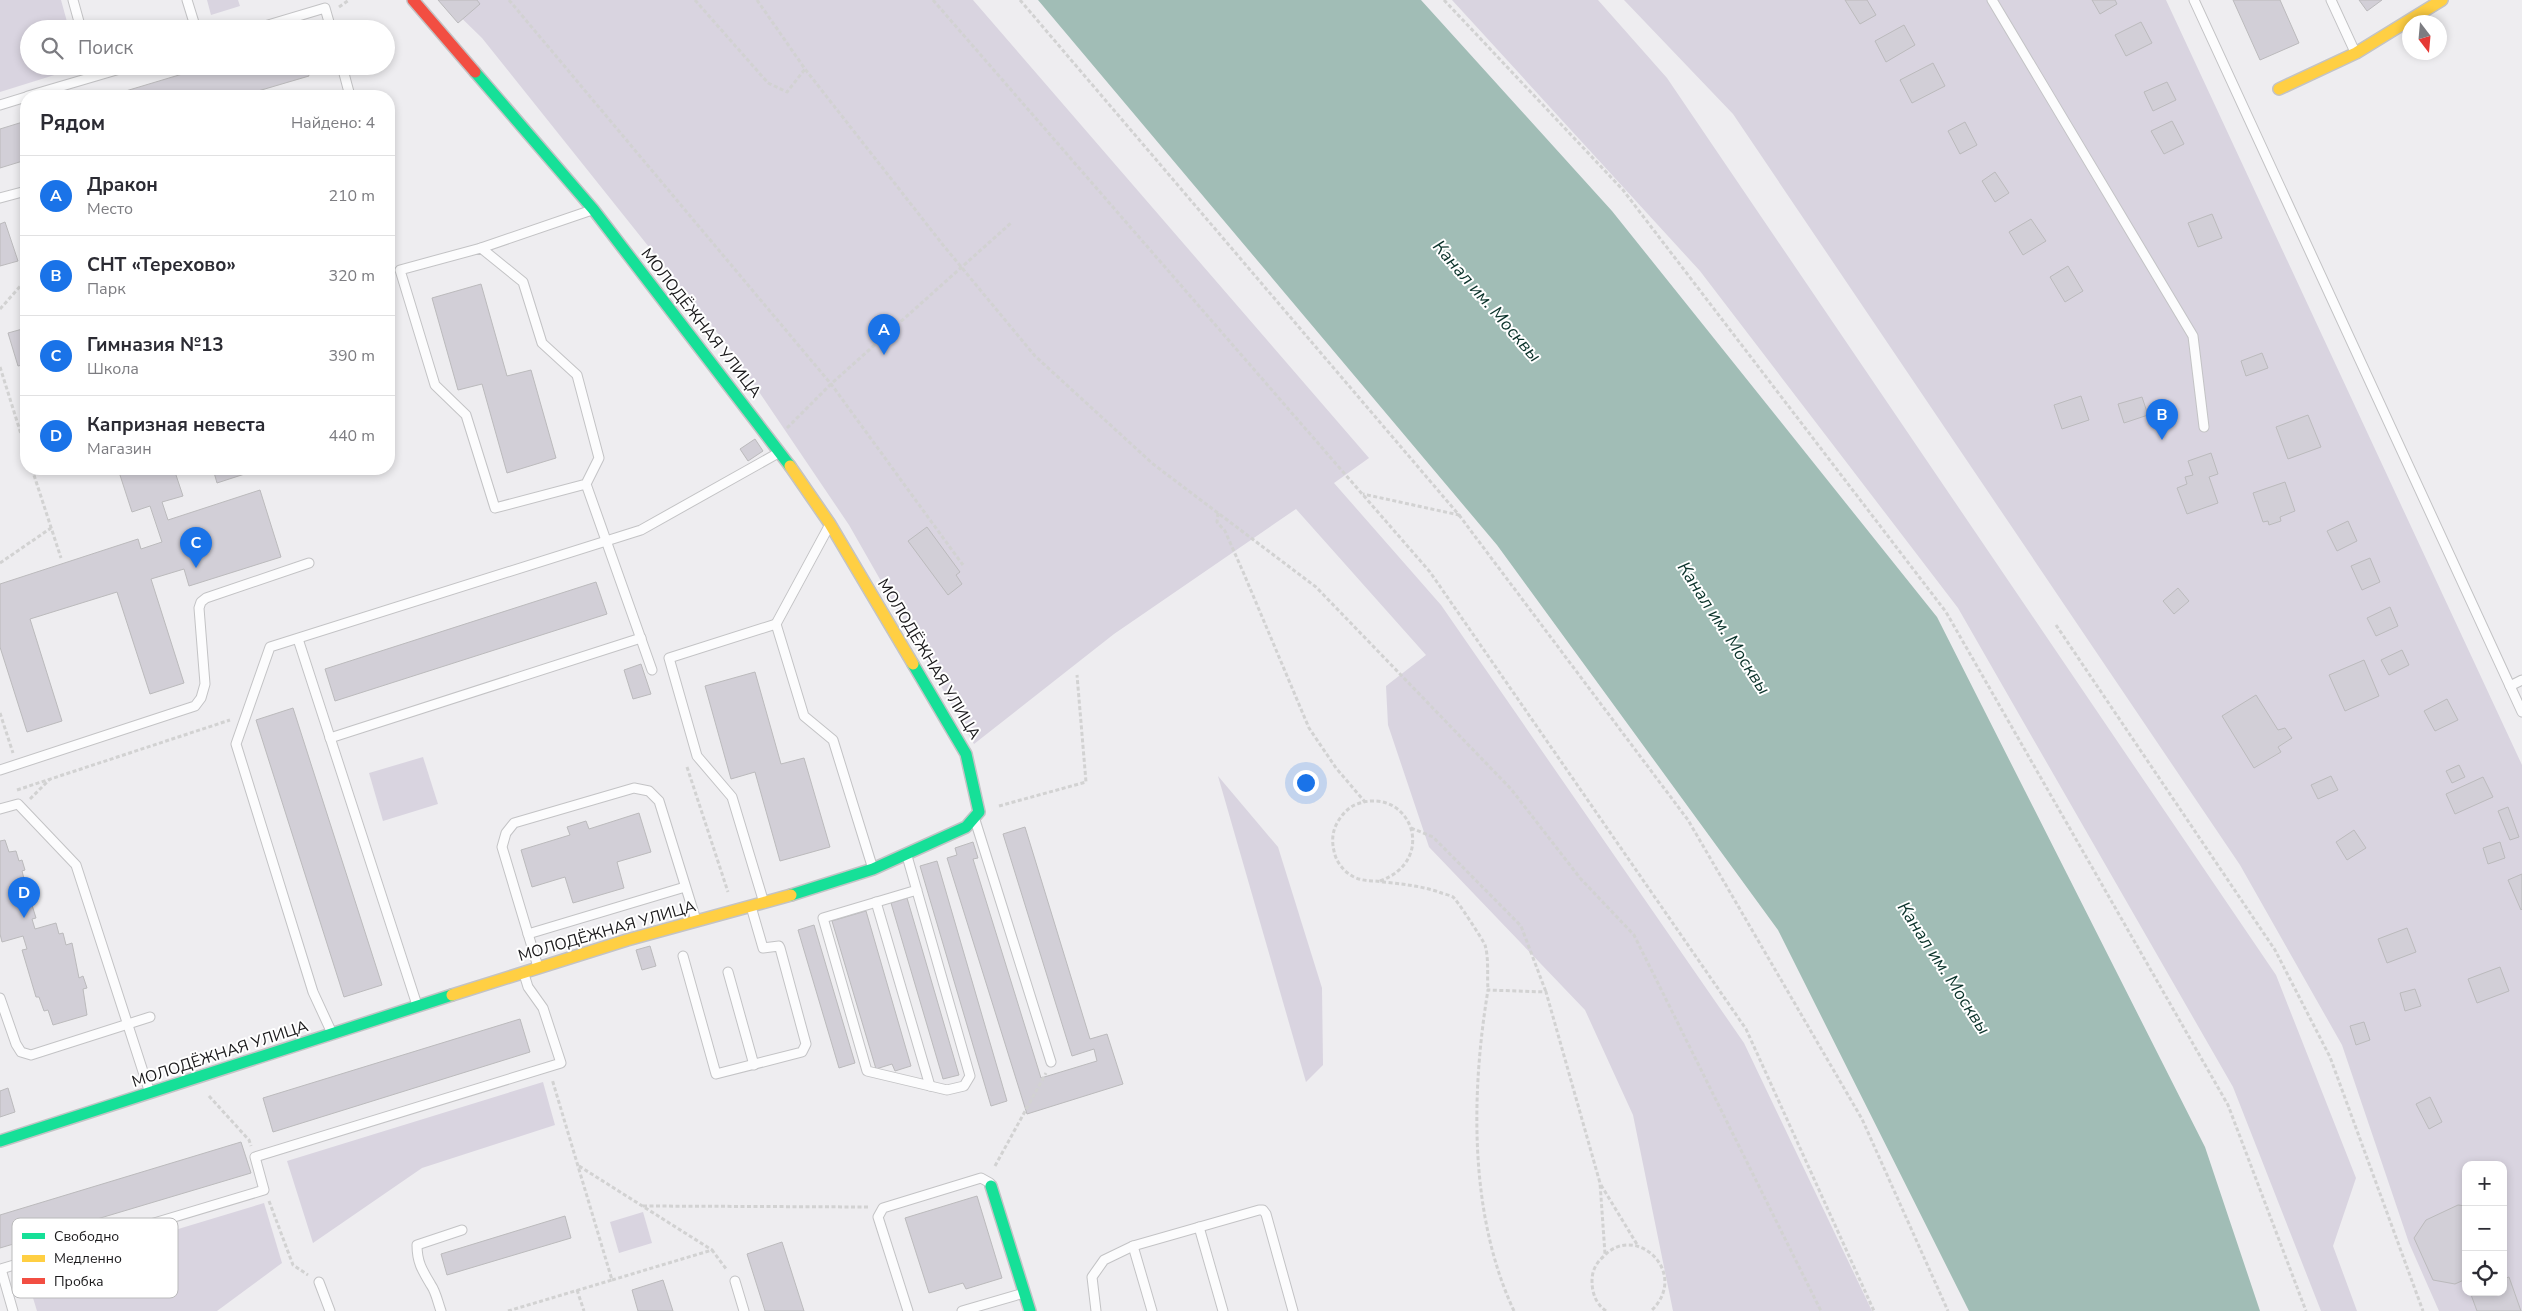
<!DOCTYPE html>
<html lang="ru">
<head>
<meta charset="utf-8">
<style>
	body { margin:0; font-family:"Nunito Sans",sans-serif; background:#f7f7f7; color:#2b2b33 }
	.controls { position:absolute; right:15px; bottom:15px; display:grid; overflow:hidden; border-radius:10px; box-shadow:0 2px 8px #0003 }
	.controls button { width:45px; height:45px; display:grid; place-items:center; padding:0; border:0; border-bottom:1px solid #e1e1e2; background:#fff; color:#2b2b33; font:25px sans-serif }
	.compass { position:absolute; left:2402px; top:15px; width:45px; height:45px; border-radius:50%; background:#fff; box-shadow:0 2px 8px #0003; rotate:164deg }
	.you { position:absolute; left:1305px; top:782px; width:18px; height:18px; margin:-12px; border:4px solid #fff; border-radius:50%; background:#1a73e8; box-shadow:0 0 0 8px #1a73e833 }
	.badge { display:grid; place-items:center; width:32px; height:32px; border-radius:50%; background:#1a73e8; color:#fff; font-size:16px; font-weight:700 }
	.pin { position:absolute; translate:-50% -41px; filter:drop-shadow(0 1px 2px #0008) }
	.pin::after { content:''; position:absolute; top:26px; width:18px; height:15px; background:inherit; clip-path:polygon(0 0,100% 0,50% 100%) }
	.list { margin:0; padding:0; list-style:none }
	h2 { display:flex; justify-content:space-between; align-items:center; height:65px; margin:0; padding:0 20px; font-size:21px }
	h2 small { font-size:16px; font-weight:400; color:#7c7c81 }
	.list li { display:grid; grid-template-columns:32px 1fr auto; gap:15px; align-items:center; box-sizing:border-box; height:80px; padding:0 20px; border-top:1px solid #e1e1e2 }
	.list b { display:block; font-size:19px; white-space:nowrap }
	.list p { margin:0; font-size:16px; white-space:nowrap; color:#7c7c81 }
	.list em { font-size:16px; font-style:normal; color:#7c7c81 }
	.icon { flex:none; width:28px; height:28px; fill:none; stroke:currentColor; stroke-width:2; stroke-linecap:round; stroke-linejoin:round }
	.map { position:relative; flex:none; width:2522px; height:1311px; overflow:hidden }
	.search { position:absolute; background:#fff; box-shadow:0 2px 8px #0003; left:20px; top:20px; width:375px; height:55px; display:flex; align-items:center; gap:12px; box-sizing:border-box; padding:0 18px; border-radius:28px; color:#7c7c81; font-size:19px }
	.panel { position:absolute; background:#fff; box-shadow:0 2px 8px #0003; left:20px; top:90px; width:375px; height:385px; border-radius:20px }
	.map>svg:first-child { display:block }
	.green { fill:#d9d4e0; fill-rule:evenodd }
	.water { fill:#a1bdb6 }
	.building { fill:#d2cfd7; stroke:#bbbabc }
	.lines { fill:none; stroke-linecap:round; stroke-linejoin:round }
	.lane-casing { stroke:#c3c3c5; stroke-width:11 }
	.fast-casing { stroke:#c3c3c5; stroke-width:14 }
	.slow-casing { stroke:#c3c3c5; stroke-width:14 }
	.jam-casing { stroke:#c3c3c5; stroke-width:14 }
	.path { stroke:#d2d2d2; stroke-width:3; stroke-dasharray:4 2.5; stroke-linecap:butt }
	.lane { stroke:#fcfcfd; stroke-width:9 }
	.fast { stroke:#16e098; stroke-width:11 }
	.slow { stroke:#ffcf43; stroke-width:11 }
	.jam { stroke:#f24e42; stroke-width:11 }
	.labels { text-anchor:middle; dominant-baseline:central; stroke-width:4; stroke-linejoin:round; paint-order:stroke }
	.street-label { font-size:16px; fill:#1a191b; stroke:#fff }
	.water-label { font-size:18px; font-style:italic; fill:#0a322a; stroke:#fff }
	.key { fill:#fff; stroke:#bababb; stroke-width:1 }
	.key-label { font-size:14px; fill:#1a191b }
</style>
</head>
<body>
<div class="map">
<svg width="2522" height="1311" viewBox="0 0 2522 1311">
	<rect width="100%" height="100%" fill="#eeedf0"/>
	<g class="green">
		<path d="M0 0H61L69 29H29V66L80 67 0 92Z"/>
		<path d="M207 0H238L240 6 211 15Z"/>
		<path d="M443 0H973L1369 458 1334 483 1441 605 1744 1043 1872 1311H1673L1633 1115 1585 1010 1429 847 1388 725 1386 686 1426 655 1296 509 1114 634 974 744 849 525 728 346 482 38Z"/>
		<path d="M1452 0H1598L1667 78 2276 975 2356 1178 2333 1246 2357 1311H2321L2233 1087 1958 608 1700 271Z"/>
		<path d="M1624 0H2166L2522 765V1311H2439L2409 1243 2342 1045 2240 865 1733 114ZM2466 1165H2503V1292H2466Z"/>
		<path d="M423 757 438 804 383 821 369 773Z"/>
		<path d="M1218 776 1278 847 1322 988 1323 1065 1306 1082Z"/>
		<path d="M543 1082 555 1125 422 1168 313 1243 287 1161Z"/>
		<path d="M264 1203 282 1263 217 1311H37L26 1275Z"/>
		<path d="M643 1212 652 1243 619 1253 610 1222Z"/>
	</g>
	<path class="water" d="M1038 0H1421L1612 211 1937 617 2205 1147 2260 1311H1969L1778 930 1497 545Z"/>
	<g class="building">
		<path d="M438 0H477L480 4 458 23Z"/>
		<path d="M1845 0H1867L1876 15 1860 24Z"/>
		<path d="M2092 0H2115L2117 4 2100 14Z"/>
		<path d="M2233 0H2280L2299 43 2260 60Z"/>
		<path d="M2359 0H2382L2367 11Z"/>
		<path d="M2141 22 2152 43 2126 56 2115 35Z"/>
		<path d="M1904 25 1915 45 1886 62 1875 41Z"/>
		<path d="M1933 63 1945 86 1912 103 1900 80Z"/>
		<path d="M209 66H306L309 76 241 96H109Z"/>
		<path d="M2167 82 2176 100 2153 111 2144 92Z"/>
		<path d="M26 121V160L0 168V129Z"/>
		<path d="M2172 121 2184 144 2164 154 2151 131Z"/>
		<path d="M1965 122 1977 145 1960 154 1948 131Z"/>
		<path d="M1995 172 2009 193 1995 202 1982 181Z"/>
		<path d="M2212 214 2222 238 2198 247 2188 223Z"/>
		<path d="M2031 219 2046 241 2023 255 2009 232Z"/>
		<path d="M5 222 18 261 0 266V224Z"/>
		<path d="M2068 266 2083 291 2065 302 2050 277Z"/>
		<path d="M481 284 507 376 531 370 556 458 507 473 482 384 458 390 432 298Z"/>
		<path d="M26 328V364L18 366 8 333Z"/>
		<path d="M2262 353 2268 368 2246 376 2241 361Z"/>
		<path d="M2081 396 2089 420 2062 429 2054 405Z"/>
		<path d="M2142 397 2148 415 2124 423 2118 404Z"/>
		<path d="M2308 415 2321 447 2288 459 2276 427Z"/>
		<path d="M755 439 763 451 748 461 740 449Z"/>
		<path d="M2211 453 2218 474 2209 477 2218 503 2187 514 2177 488 2187 484 2185 477 2193 475 2188 461Z"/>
		<path d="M118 469H174L183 496 162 502 168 520 260 490 281 557 189 586 184 569 151 579 184 683 150 694 117 592 30 619 62 721 27 732 0 647V584L138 539 141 549 162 542 150 506 132 512Z"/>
		<path d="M213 469H260L217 483Z"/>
		<path d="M2285 482 2295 511 2280 517 2281 521 2269 525 2268 521 2263 522 2253 493Z"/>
		<path d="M2348 521 2357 541 2337 551 2327 531Z"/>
		<path d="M927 527 960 572 956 575 962 584 948 595 908 541Z"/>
		<path d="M2370 558 2380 582 2362 590 2351 566Z"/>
		<path d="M596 582 607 614 335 701 325 669Z"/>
		<path d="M2178 588 2189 601 2174 614 2163 601Z"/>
		<path d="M2390 607 2398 626 2376 636 2367 618Z"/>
		<path d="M2402 650 2409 665 2389 675 2381 660Z"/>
		<path d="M2364 660 2379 696 2345 711 2329 675Z"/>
		<path d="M641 664 651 694 633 699 624 670Z"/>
		<path d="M755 672 781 764 804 758 830 847 780 861 755 772 731 779 705 686Z"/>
		<path d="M2256 695 2278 730 2285 728 2292 738 2278 747 2281 752 2254 768 2222 716Z"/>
		<path d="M2447 699 2458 720 2435 731 2424 711Z"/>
		<path d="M293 708 382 985 344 997 256 720Z"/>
		<path d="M2459 765 2465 777 2452 783 2446 771Z"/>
		<path d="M2331 776 2338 790 2318 799 2311 785Z"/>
		<path d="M2483 777 2493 797 2455 814 2446 794Z"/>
		<path d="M2508 807 2519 837 2510 840 2498 811Z"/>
		<path d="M639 813 651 852 617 862 624 888 573 903 565 877 532 887 521 850 570 835 567 827 586 821 589 829Z"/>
		<path d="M1025 827 1090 1039 1107 1034 1123 1084 1027 1114 947 858 957 855 955 848 973 842 978 858 973 859 1041 1078 1097 1061 1094 1049 1072 1056 1003 834Z"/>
		<path d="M2354 830 2366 848 2347 860 2336 842Z"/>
		<path d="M5 840 9 852 16 851 19 861 22 860 25 870 22 871 28 894 32 893 35 904 32 905 36 918 32 919 35 929 56 923 59 934 63 933 66 945 72 943 79 978 83 976 87 988 83 989 87 1015 53 1025 48 1010 44 1011 39 997H36L22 950 27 949 23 936 2 942 0 934V841Z"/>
		<path d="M2500 842 2505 858 2488 864 2483 848Z"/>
		<path d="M937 861 1007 1101 991 1106 920 866Z"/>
		<path d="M2522 874V909L2521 910 2508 880Z"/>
		<path d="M907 898 959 1075 943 1079 891 903Z"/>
		<path d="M866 911 911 1066 895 1071 892 1064 876 1069 832 921Z"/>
		<path d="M814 925 855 1063 839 1068 798 930Z"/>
		<path d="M2407 928 2416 952 2387 963 2378 939Z"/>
		<path d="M650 946 656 966 642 970 636 950Z"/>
		<path d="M2500 967 2509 991 2477 1003 2468 979Z"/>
		<path d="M2415 989 2421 1006 2405 1011 2400 993Z"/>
		<path d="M520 1019 530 1052 273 1132 263 1098Z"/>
		<path d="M2364 1022 2370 1040 2356 1045 2350 1026Z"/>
		<path d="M8 1088 15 1112 0 1117V1091Z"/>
		<path d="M2430 1097 2442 1122 2429 1129 2416 1104Z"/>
		<path d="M241 1142 251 1173 0 1248V1215Z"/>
		<path d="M977 1196 1002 1278 966 1289 963 1283 929 1293 905 1218Z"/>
		<path d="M2458 1205 2466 1206V1279L2455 1284 2433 1280 2414 1238 2426 1220Z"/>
		<path d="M565 1216 571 1238 447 1275 441 1254Z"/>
		<path d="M782 1242 804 1311H765L747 1254Z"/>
		<path d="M2509 1277 2521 1311H2477L2470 1292H2503V1279Z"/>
		<path d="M663 1280 673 1311H638L632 1290Z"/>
	</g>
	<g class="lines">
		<defs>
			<g id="lane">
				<path d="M73 0 81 29"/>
				<path d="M187 0 196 29"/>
				<path d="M1992 0 2193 336 2204 427"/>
				<path d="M2194 0 2522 712"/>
				<path d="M2331 0 2355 52"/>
				<path d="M255 29 325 8 331 29"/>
				<path d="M342 66 350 96H348"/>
				<path d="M28 96 130 66"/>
				<path d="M0 105 26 97"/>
				<path d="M0 198 26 191"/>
				<path d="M481 248 592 210"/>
				<path d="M586 484 495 508 466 415 435 385 400 270 481 248 523 282 542 343 577 375 599 458 586 484 652 670"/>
				<path d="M776 624 828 528"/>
				<path d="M298 639 417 1005"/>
				<path d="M2510 686 2522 680"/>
				<path d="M330 738 641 638"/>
				<path d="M0 770 195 706 201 698 205 684 199 608 201 602 206 598 309 563"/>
				<path d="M0 809 18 804 76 865 149 1090"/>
				<path d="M975 820 1051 1062"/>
				<path d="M907 856 970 1076 964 1086 947 1090 867 1071 823 918 917 890"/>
				<path d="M876 902 930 1086"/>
				<path d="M764 903 732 797 697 756 669 658 776 624 804 716 833 740 873 869"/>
				<path d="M528 934 685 887"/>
				<path d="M683 956 716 1074 802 1052 806 1044 780 948 779 946 763 948 752 910"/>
				<path d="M538 967 502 847 506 833 514 823 634 788 649 791 659 801 696 920"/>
				<path d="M728 972 754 1065"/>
				<path d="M0 998 16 1044 21 1052 31 1055 150 1017"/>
				<path d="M331 1031 313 992 236 744 270 647 641 530 780 452"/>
				<path d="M1199 1227 1223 1311"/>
				<path d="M1133 1246 1152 1311"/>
				<path d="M735 1281 744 1311"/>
				<path d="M319 1282 330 1311"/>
				<path d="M13 1311 1 1269 264 1190 255 1157 561 1063 543 1008 528 987 524 974"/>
				<path d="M441 1311C438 1303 436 1292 431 1285 422 1270 417 1262 417 1245L462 1230"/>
				<path d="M908 1311 878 1217 883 1208 981 1178 990 1183"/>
				<path d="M962 1311 1024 1293"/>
				<path d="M1096 1311 1092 1277 1104 1260 1133 1246 1259 1210H1263L1266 1214 1293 1311"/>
			</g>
			<g id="fast">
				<path d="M475 72 593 209 790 466"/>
				<path d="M791 895 873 869 966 827 979 812 966 754 913 664"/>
				<path d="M0 1141 452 995"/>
				<path d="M991 1186 1030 1311"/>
			</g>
			<g id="slow">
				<path d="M2279 89 2356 53 2442 0"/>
				<path d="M790 466 830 524 913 664"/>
				<path d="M452 995 627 940 791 895"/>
			</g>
			<path id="jam" d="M413 0 475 72"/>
		</defs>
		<use href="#lane" class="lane-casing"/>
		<use href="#fast" class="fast-casing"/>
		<use href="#slow" class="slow-casing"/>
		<use href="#jam" class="jam-casing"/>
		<g class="path">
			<path d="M509 0 831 384 963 565"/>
			<path d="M695 0 768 83 787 92 805 69"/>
			<path d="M757 0 805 69 943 245 1035 356 1153 464 1316 587 1511 789 1580 878 1634 935 1821 1311"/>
			<path d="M933 0 1430 572 1746 1029 1874 1311"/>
			<path d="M1020 0 1459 515 1363 494"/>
			<path d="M1444 0 1623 190 1946 612 2228 1105 2306 1311"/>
			<path d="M339 7 349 0"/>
			<path d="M26 307 23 283 26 274"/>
			<path d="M0 309 23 283"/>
			<path d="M0 367 26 450"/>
			<path d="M787 428 831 384 1011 223"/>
			<path d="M32 469 61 558"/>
			<path d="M1218 513 1217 522 1225 531 1244 574 1309 728 1336 768 1365 802"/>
			<path d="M1459 515 1688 820 1862 1119 1948 1311"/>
			<path d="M0 563 51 528"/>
			<path d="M2056 625 2275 950 2330 1057 2423 1311"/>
			<path d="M0 713 13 753"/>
			<path d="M687 767 728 892"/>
			<path d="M17 790 230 720"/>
			<path d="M30 799 50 779"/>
			<path d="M999 806 1086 782 1077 675"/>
			<path d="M1411 828 1433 837 1521 926 1546 992"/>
			<path d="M1380 881C1438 860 1411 788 1360 803 1349 806 1341 815 1336 825 1332 834 1332 842 1334 851 1336 862 1344 872 1354 877 1364 882 1373 880 1383 882 1403 884 1421 886 1439 892 1443 894 1450 895 1453 897 1457 900 1483 940 1485 945 1489 958 1487 976 1488 990"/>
			<path d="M209 1096 249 1140 251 1146"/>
			<path d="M579 1166 712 1250"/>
			<path d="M995 1166 1046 1073"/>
			<path d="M1601 1185 1638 1246"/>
			<path d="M269 1201 293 1265 308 1275"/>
			<path d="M643 1206 870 1207"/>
			<path d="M612 1280 712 1250 727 1270"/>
			<path d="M577 1290 584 1311"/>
			<path d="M508 1311 612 1280 552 1079"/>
			<path d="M1514 1311C1469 1215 1471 1093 1488 990L1546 992 1600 1183 1605 1254"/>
			<path d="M1606 1311C1596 1304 1592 1293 1592 1281 1592 1271 1596 1263 1603 1257 1635 1221 1691 1273 1651 1311"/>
		</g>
		<use href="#lane" class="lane"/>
		<use href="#fast" class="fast"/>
		<use href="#slow" class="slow"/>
		<use href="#jam" class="jam"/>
	</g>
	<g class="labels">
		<g class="street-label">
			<text transform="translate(701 323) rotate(52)">МОЛОДЁЖНАЯ УЛИЦА</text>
			<text transform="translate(929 659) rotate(59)">МОЛОДЁЖНАЯ УЛИЦА</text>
			<text transform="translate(607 931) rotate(-16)">МОЛОДЁЖНАЯ УЛИЦА</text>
			<text transform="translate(220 1054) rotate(-18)">МОЛОДЁЖНАЯ УЛИЦА</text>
		</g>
		<g class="water-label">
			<text transform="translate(1487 301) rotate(49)">Канал им. Москвы</text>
			<text transform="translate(1724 628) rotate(57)">Канал им. Москвы</text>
			<text transform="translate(1944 968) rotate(57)">Канал им. Москвы</text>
		</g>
	</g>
	<rect x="12" y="1218" width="166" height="80" rx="8" class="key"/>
	<rect x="22" y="1233" width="23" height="6" fill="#16e098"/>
	<rect x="22" y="1255" width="23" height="7" fill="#ffcf43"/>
	<rect x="22" y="1278" width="23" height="6" fill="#f24e42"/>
	<g class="key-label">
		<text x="54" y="1241">Свободно</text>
		<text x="54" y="1263">Медленно</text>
		<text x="54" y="1286">Пробка</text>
	</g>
</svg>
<div class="controls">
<button>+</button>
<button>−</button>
<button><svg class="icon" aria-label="locate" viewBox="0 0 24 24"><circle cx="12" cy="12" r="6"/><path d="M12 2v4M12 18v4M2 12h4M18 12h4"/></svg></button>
</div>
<svg class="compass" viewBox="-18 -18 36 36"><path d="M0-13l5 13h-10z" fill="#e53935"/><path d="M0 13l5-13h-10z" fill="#7c7c81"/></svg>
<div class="you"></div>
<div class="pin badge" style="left:884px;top:355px">A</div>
<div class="pin badge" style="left:2162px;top:440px">B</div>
<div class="pin badge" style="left:196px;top:568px">C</div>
<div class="pin badge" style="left:24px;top:918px">D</div>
<div class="search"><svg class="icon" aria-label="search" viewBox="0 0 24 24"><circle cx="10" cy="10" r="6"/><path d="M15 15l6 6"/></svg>Поиск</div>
<section class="panel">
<h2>Рядом<small>Найдено: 4</small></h2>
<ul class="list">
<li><span class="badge">A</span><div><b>Дракон</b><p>Место</p></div><em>210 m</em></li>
<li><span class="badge">B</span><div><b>СНТ «Терехово»</b><p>Парк</p></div><em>320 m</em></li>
<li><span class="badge">C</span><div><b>Гимназия №13</b><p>Школа</p></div><em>390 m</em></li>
<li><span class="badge">D</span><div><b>Капризная невеста</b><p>Магазин</p></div><em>440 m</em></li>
</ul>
</section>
</div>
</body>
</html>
